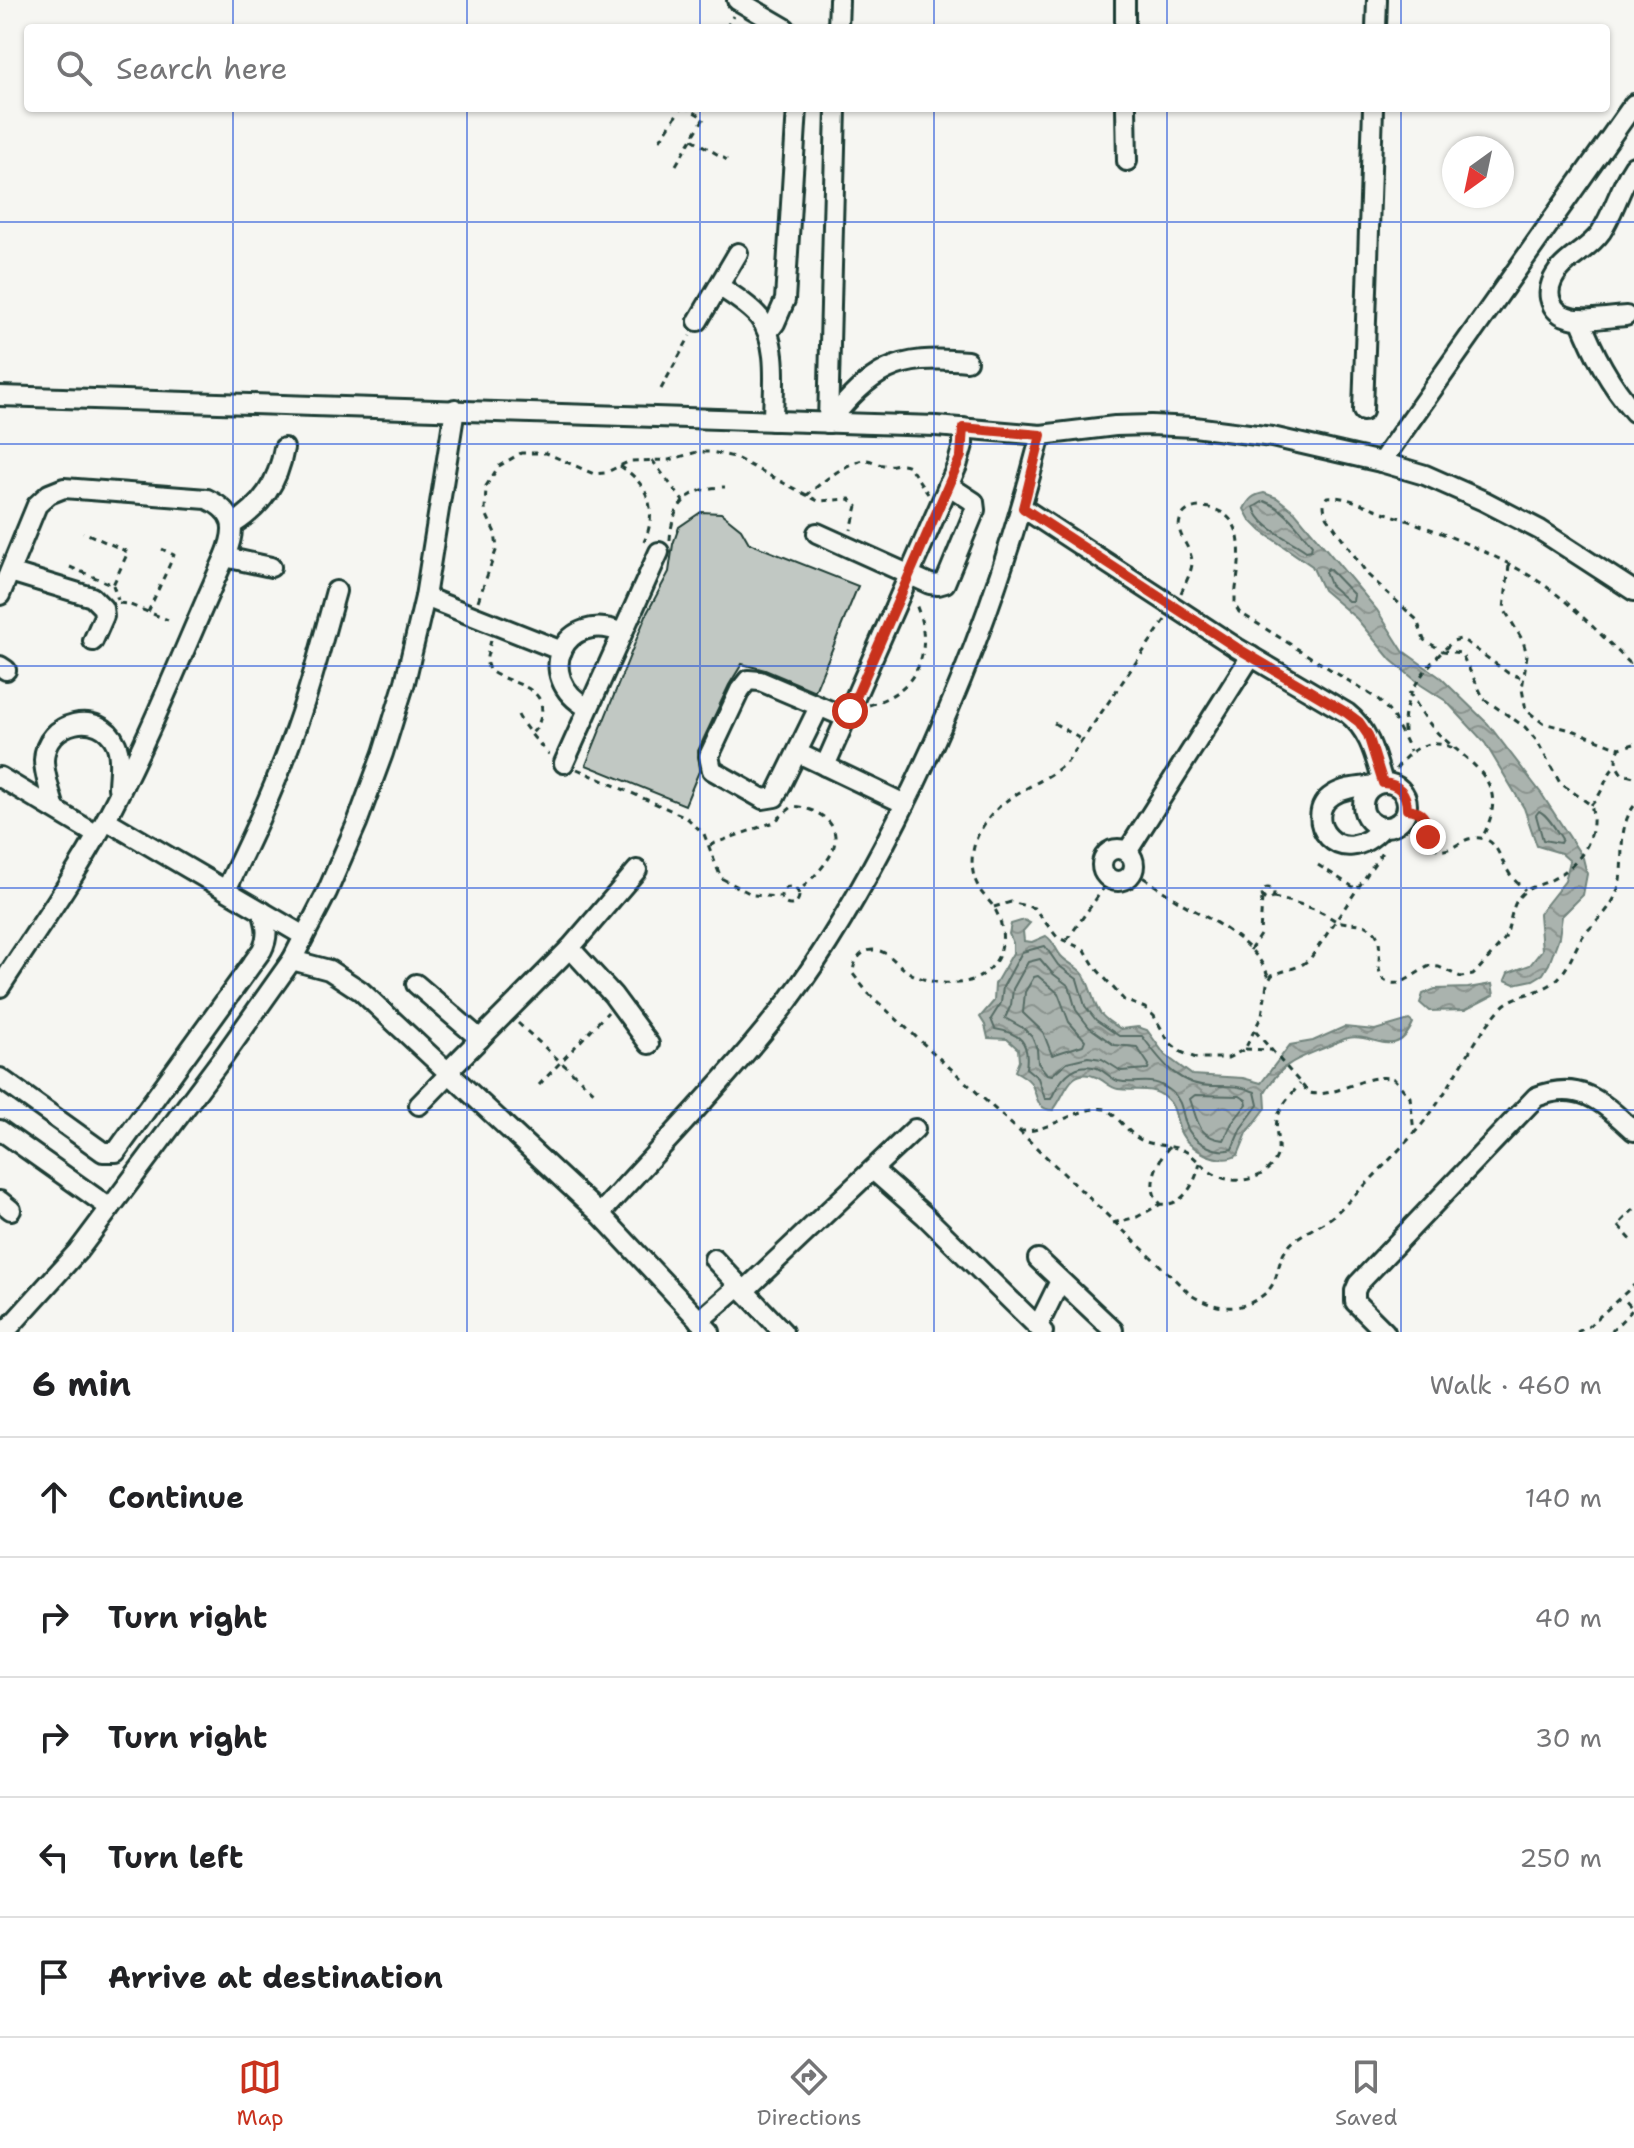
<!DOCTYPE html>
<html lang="en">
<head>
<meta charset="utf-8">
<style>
	body { margin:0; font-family:"Shantell Sans",sans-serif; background:#f6f6f6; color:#202124 }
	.compass { position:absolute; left:1442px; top:136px; width:72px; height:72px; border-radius:50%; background:#fff; box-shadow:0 2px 6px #0004; rotate:213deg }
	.stop { position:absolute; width:24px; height:24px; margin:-18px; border:6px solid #c8321e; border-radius:50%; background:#fff }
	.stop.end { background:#c8321e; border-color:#fff; box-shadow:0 2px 8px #0008 }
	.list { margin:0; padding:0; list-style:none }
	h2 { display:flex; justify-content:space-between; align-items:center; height:104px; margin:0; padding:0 32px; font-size:34px }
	h2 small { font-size:26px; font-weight:400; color:#757577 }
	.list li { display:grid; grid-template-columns:52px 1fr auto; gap:24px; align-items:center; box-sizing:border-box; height:120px; padding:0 32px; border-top:2px solid #e0e0e0 }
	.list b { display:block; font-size:30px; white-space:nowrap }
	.list em { font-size:26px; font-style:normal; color:#757577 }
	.icon { flex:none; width:44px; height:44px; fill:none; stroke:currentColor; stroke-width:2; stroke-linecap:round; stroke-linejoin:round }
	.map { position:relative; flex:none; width:1634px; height:1332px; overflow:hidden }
	.search { position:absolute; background:#fff; box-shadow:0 2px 6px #0004; left:24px; right:24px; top:24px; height:88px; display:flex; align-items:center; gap:20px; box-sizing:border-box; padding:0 28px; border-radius:8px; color:#757577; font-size:30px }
	.sheet { height:704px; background:#fff }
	nav { display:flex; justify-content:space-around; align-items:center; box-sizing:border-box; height:112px; border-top:2px solid #e0e0e0; background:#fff; font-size:22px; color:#757577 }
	nav a { display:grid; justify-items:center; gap:4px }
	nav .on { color:#c8321e }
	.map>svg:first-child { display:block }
	.water { fill:url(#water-waves); stroke:#72847d; stroke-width:2 }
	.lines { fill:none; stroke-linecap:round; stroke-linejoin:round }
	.shore { stroke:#576c65; stroke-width:2 }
	.building { fill:#c1c8c3; stroke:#1f3d34; stroke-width:2 }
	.minor-casing { stroke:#1f3d34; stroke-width:24 }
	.path { stroke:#1f3d34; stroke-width:3; stroke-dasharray:6 6; stroke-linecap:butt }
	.minor { stroke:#f6f6f2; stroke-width:18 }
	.route { stroke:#c8321e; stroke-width:10 }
	.grid { fill:none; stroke:#1d4ed8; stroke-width:2; stroke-opacity:0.55 }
</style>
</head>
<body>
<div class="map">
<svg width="1634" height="1332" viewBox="0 0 1634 1332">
	<defs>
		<pattern id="water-waves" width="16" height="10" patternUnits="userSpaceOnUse" patternTransform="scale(2)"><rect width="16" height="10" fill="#aab3ae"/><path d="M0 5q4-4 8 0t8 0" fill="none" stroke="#8a938e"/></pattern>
	</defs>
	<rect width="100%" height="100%" fill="#f6f6f2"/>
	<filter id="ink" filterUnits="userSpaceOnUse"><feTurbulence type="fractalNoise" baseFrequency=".0125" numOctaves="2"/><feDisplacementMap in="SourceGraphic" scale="16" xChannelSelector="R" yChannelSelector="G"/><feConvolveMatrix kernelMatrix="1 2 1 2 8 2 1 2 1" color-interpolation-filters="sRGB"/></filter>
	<g filter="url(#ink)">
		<g class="water">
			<path d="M1264 493 1277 498 1295 512 1377 610 1403 651 1441 678 1488 724 1541 793 1583 858 1587 874 1583 895 1562 916 1559 937 1549 964 1543 974 1533 980 1514 984 1505 980 1508 973 1530 965 1542 950 1539 914 1565 881 1570 861 1561 853 1537 846 1524 808 1485 743 1446 701 1421 685 1391 660 1357 619 1323 590 1312 566 1261 531 1250 520 1244 509C1249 499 1253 495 1264 493Z"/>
			<path d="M1024 920 1030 923 1023 931 1024 941 1032 942 1046 936C1054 941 1055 949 1061 956 1068 964 1081 968 1085 977 1098 1003 1090 1012 1121 1029L1138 1027 1147 1030 1165 1055 1192 1075 1243 1078 1261 1083 1290 1045 1313 1041 1344 1027 1375 1030 1409 1020 1413 1023C1396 1062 1373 1032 1348 1038 1340 1040 1332 1045 1324 1048 1295 1060 1282 1063 1265 1092L1266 1108 1247 1133 1238 1155C1220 1166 1188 1150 1180 1131 1175 1119 1177 1107 1166 1098 1150 1085 1136 1092 1118 1089 1110 1088 1104 1080 1096 1077 1068 1065 1065 1098 1053 1110 1036 1109 1038 1098 1032 1085 1029 1078 1021 1075 1015 1071L1019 1061 1018 1049 1007 1039 988 1038 985 1025 980 1017 994 1001 995 984 1013 953V943L1009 934 1011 924Z"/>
			<path d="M1492 984 1494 995 1465 1010 1429 1011 1420 1003 1423 994 1435 989 1468 988Z"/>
		</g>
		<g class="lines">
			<g class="shore">
				<path d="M1264 501C1286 509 1298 528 1312 545L1311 550 1306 551C1290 539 1259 528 1254 507Z"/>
				<path d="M1328 568 1354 595 1353 601H1348L1330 585 1325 572Z"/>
				<path d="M1539 811C1548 815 1556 830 1562 839L1560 843 1543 840 1536 815Z"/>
				<path d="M1045 946 1058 965 1077 979 1085 1006 1096 1020 1119 1036H1142C1161 1061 1177 1086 1212 1086 1228 1086 1240 1085 1255 1092L1258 1105 1241 1128 1232 1149C1218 1154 1197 1144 1189 1131 1181 1118 1185 1103 1172 1092 1150 1074 1139 1086 1118 1081 1111 1079 1105 1071 1097 1068 1073 1060 1059 1081 1051 1099H1045L1038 1078 1026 1068C1030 1042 1020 1033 995 1029L991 1019 1001 1003 1003 987 1022 952Z"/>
				<path d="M1040 959 1052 973 1069 986 1076 1010 1089 1027 1114 1045 1137 1047 1149 1065 1148 1069 1121 1071 1102 1059 1088 1057 1067 1062 1052 1075 1047 1074 1038 1063 1037 1049 1032 1037 1023 1028 1005 1018 1011 1005 1013 989 1028 962Z"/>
				<path d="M1038 976 1058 993 1069 1022 1085 1040 1083 1045 1052 1055 1043 1032 1023 1013 1025 992 1034 977Z"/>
				<path d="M1195 1095 1240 1096 1246 1100 1247 1104 1232 1123 1224 1140C1197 1137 1198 1121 1190 1099Z"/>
			</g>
		</g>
		<path class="building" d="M701 512 721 513 741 529 749 543 858 586 815 691 765 670 742 664 729 685 698 751 700 769 685 805 586 765 647 613 669 572 673 544 679 527Z"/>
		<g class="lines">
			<defs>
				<g id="minor">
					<path d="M737 0 785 28"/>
					<path d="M1125 0V28"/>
					<path d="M838 28 839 0"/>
					<path d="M1376 28 1377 0"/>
					<path d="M1126 108 1127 161"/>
					<path d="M719 286C732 295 748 304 759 317 780 343 773 389 773 421"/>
					<path d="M1626 316C1603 317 1557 330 1550 298 1548 288 1553 277 1560 269 1572 255 1590 248 1601 232 1614 212 1620 187 1634 166"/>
					<path d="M1580 319C1594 354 1609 383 1634 412"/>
					<path d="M698 321 738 253"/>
					<path d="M768 332 775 323 785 300 797 108"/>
					<path d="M0 396 936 426 1041 435 1115 426 1151 425 1194 427 1272 437 1381 462 1425 475 1484 501 1540 530 1634 591"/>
					<path d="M1363 411 1373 108"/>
					<path d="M828 423 836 108"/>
					<path d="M828 423C872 369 896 354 967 361"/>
					<path d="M1381 462 1634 104"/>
					<path d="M1023 508 1237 648 1347 713C1370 731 1375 756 1383 783"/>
					<path d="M232 525C262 506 278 483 284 448"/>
					<path d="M817 533 930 584 938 585 945 583 975 510 974 502 948 485"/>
					<path d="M225 557 271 567"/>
					<path d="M10 572 92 597 103 608 104 616 93 641"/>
					<path d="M0 595 37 505 49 494 64 488 207 499C237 513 236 530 225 557 185 646 150 737 104 823 73 880 35 933 0 987"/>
					<path d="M425 597 562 651"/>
					<path d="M0 666 6 670"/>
					<path d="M819 707 775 797 763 799 712 770 709 756 740 690 748 680 760 681 847 718"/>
					<path d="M588 708C531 677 565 608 622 633"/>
					<path d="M798 753 905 804"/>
					<path d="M564 763 659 552"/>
					<path d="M825 766 957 466 963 445V428"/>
					<path d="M0 777 97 835"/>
					<circle cx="1385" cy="805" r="22"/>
					<path d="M1375 785C1361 787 1345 787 1333 795 1299 816 1339 876 1383 827"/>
					<path d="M55 809C51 794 44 775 44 760 45 721 100 708 116 744 122 757 118 775 118 788"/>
					<path d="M106 820 304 936"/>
					<circle cx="1118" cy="865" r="16"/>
					<path d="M1127 852 1251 656"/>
					<path d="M226 890C249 842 272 794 290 744 309 694 322 642 336 591"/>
					<path d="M570 948 613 995 649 1044"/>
					<path d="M292 960 329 970 361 991 600 1214 710 1332"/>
					<path d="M416 984 480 1039"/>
					<path d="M449 1070 570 948 637 870"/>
					<path d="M0 1078 103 1152H116L262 950C269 936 267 926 262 911"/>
					<path d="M419 1105 451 1072"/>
					<path d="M0 1130 110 1208"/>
					<path d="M873 1170 925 1216 1043 1332"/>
					<path d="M0 1201 11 1210"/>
					<path d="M600 1214C663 1144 730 1076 788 1001 831 944 865 883 897 820 961 695 1006 571 1041 435"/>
					<path d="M714 1259 783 1332"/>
					<path d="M1038 1259 1113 1330"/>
					<path d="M744 1291 915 1129"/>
					<path d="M699 1321 739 1286"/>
					<path d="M1038 1326 1060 1281"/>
					<path d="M5 1332 78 1251 224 1056 292 960 327 892 357 823 383 753 405 682 425 597 455 409"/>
					<path d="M1385 1332 1355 1302V1291L1358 1284 1536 1097C1581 1079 1603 1103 1634 1131"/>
				</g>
			</defs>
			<use href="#minor" class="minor-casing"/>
			<g class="path">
				<path d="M726 28 733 16"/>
				<path d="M692 139 727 160"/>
				<path d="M660 140 681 108"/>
				<path d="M676 165 704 118 687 108"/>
				<path d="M661 389 690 336"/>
				<path d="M652 460 683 501"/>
				<path d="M620 466C649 484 658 511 644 542"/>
				<path d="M806 496C818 485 849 460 866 460 873 460 877 465 884 465 894 467 899 461 909 466L928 494"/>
				<path d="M670 540C672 504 689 487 725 487"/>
				<path d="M1509 565 1504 609 1523 641 1527 655 1522 689 1526 710 1543 723 1575 731 1620 748"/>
				<path d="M70 567 113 585 128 552 83 532"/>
				<path d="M113 585 118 600"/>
				<path d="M1181 593C1185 584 1191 573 1192 564 1193 547 1173 534 1181 518 1184 510 1193 507 1201 507 1252 510 1239 563 1235 596V605L1239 612 1379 700 1393 716 1410 751"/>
				<path d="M478 601 497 548 495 533 485 511 486 486 499 466 521 453H546L594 474 605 473 630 461 669 460 697 452H711L734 457 818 501 850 499 857 506 851 530"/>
				<path d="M119 603 128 604 168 620"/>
				<path d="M148 612 174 555 162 549"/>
				<path d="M1165 620 1068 761C1037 790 1003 789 979 833 971 849 969 870 978 886 981 894 988 899 993 906 1008 929 1006 960 981 976 962 988 928 984 910 973 899 967 892 955 880 951 864 946 853 959 853 974L868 993 1019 1131 1191 1295C1212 1308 1237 1313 1259 1298 1282 1284 1274 1264 1288 1247 1300 1232 1319 1228 1333 1216 1362 1189 1391 1159 1418 1129 1450 1093 1468 1045 1500 1009 1514 993 1538 995 1554 982 1569 970 1573 951 1583 936 1592 925 1604 916 1611 904 1631 874 1612 835 1634 806"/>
				<path d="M491 640 486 661 489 670C506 684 548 684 541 716 539 724 537 728 532 733"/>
				<path d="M1409 692C1419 708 1429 726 1443 738 1478 769 1510 785 1482 838"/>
				<path d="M869 705C920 690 935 649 915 602"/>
				<path d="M518 715C522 724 541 747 549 754"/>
				<path d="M1054 723 1082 740"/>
				<path d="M1404 732C1402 692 1426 667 1453 641L1460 639 1466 642 1508 673 1525 679"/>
				<path d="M1634 744 1620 748C1614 759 1615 765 1622 774L1634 777"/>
				<path d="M577 769 686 817 704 834 721 878 753 895 780 897"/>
				<path d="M1396 769C1410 749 1428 737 1453 748"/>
				<path d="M1591 805C1605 792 1605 774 1616 766"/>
				<path d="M1407 809C1434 813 1421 837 1438 850 1454 852 1460 839 1474 838 1497 836 1498 856 1508 871 1512 879 1519 884 1525 890"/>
				<path d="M710 845 774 822 793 806C813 808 841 820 834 846 830 863 810 880 798 892"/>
				<path d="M1318 865 1358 890"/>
				<path d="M1133 871C1149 881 1164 892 1180 902 1212 921 1256 941 1269 978"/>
				<circle cx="790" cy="896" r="9"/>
				<circle cx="1268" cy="894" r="6"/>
				<path d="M1273 898C1290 901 1305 905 1321 912 1326 914 1332 919 1337 921 1351 925 1366 920 1376 934 1386 949 1369 978 1391 983 1404 986 1418 970 1430 966L1439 967 1461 977 1473 975C1478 970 1504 941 1505 938 1511 924 1510 910 1519 897 1528 886 1539 886 1551 880 1579 866 1600 837 1591 805L1560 783 1537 741 1525 727 1484 699 1461 653 1443 651 1424 640 1417 620 1368 575 1328 518C1324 510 1322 504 1327 497 1345 495 1368 507 1386 513 1436 530 1487 550 1532 577 1570 600 1602 637 1634 667"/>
				<path d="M994 907 1011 902 1034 908 1057 937 1085 950 1095 967 1124 1000 1145 1008 1154 1016 1169 1042 1181 1052 1196 1058H1228L1245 1049 1262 1015 1267 984 1272 975 1300 966 1310 959 1385 848"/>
				<path d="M1067 940 1110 879"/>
				<path d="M1250 950 1260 935 1262 897"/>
				<path d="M518 1023 596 1094"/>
				<path d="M1255 1031 1309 1093C1337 1099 1365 1071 1394 1079L1410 1097 1414 1132"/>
				<path d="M1245 1049 1272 1050"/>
				<path d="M539 1085 608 1012"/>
				<path d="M1019 1131C1051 1133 1077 1105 1106 1109 1120 1118 1128 1134 1143 1141 1156 1146 1172 1145 1185 1151 1194 1156 1200 1164 1209 1171 1229 1185 1259 1184 1274 1162 1283 1148 1274 1136 1277 1120 1280 1106 1291 1095 1300 1084"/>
				<path d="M1169 1147C1157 1161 1144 1189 1161 1204 1184 1207 1196 1181 1200 1163"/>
				<path d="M1634 1209 1618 1225 1634 1243"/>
				<path d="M1113 1223 1137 1217 1161 1204"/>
				<path d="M1577 1332 1589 1326 1634 1285"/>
				<path d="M1611 1332 1633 1309 1622 1297"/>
			</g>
			<use href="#minor" class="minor"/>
		</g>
	</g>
	<g class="lines" filter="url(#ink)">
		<path class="route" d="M850 711 961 456 963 428 1041 435 1023 508 1237 648 1347 713 1359 722 1368 735 1383 783C1399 784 1407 793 1407 809 1424 811 1429 821 1428 837"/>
	</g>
	<path class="grid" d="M233 0V28M467 0V28M700 0V28M934 0V28M1167 0V28M1401 0V28M233 108V1332M467 108V1332M700 108V1332M934 108V1332M1167 108V1332M1401 108V1332M0 222H1634M0 444H1634M0 666H1634M0 888H1634M0 1110H1634"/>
</svg>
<svg class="compass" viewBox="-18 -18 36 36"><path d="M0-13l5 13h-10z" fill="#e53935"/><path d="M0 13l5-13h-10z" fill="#757577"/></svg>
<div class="stop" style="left:850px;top:711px"></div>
<div class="stop end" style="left:1428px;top:837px"></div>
<div class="search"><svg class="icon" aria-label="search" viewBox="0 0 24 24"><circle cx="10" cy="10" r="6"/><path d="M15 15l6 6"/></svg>Search here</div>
</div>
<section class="sheet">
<h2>6 min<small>Walk · 460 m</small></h2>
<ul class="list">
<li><svg class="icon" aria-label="ahead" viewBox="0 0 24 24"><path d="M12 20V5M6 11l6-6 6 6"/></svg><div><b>Continue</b></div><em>140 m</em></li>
<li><svg class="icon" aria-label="right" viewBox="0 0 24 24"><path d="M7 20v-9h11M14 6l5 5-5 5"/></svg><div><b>Turn right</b></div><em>40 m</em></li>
<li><svg class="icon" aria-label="right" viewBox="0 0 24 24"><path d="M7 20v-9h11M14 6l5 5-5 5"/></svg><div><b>Turn right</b></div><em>30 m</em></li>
<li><svg class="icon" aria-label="left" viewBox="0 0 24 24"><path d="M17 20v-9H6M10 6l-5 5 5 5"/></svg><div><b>Turn left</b></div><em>250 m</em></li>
<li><svg class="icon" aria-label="arrive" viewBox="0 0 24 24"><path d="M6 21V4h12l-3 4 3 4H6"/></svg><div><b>Arrive at destination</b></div></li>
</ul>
</section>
<nav>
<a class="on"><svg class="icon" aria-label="map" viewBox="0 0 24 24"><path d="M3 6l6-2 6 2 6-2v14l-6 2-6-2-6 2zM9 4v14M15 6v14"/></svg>Map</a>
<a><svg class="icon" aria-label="directions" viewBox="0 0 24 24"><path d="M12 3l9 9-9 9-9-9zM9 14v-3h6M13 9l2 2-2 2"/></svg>Directions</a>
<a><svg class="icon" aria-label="saved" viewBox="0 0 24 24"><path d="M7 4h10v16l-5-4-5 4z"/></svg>Saved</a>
</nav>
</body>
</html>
